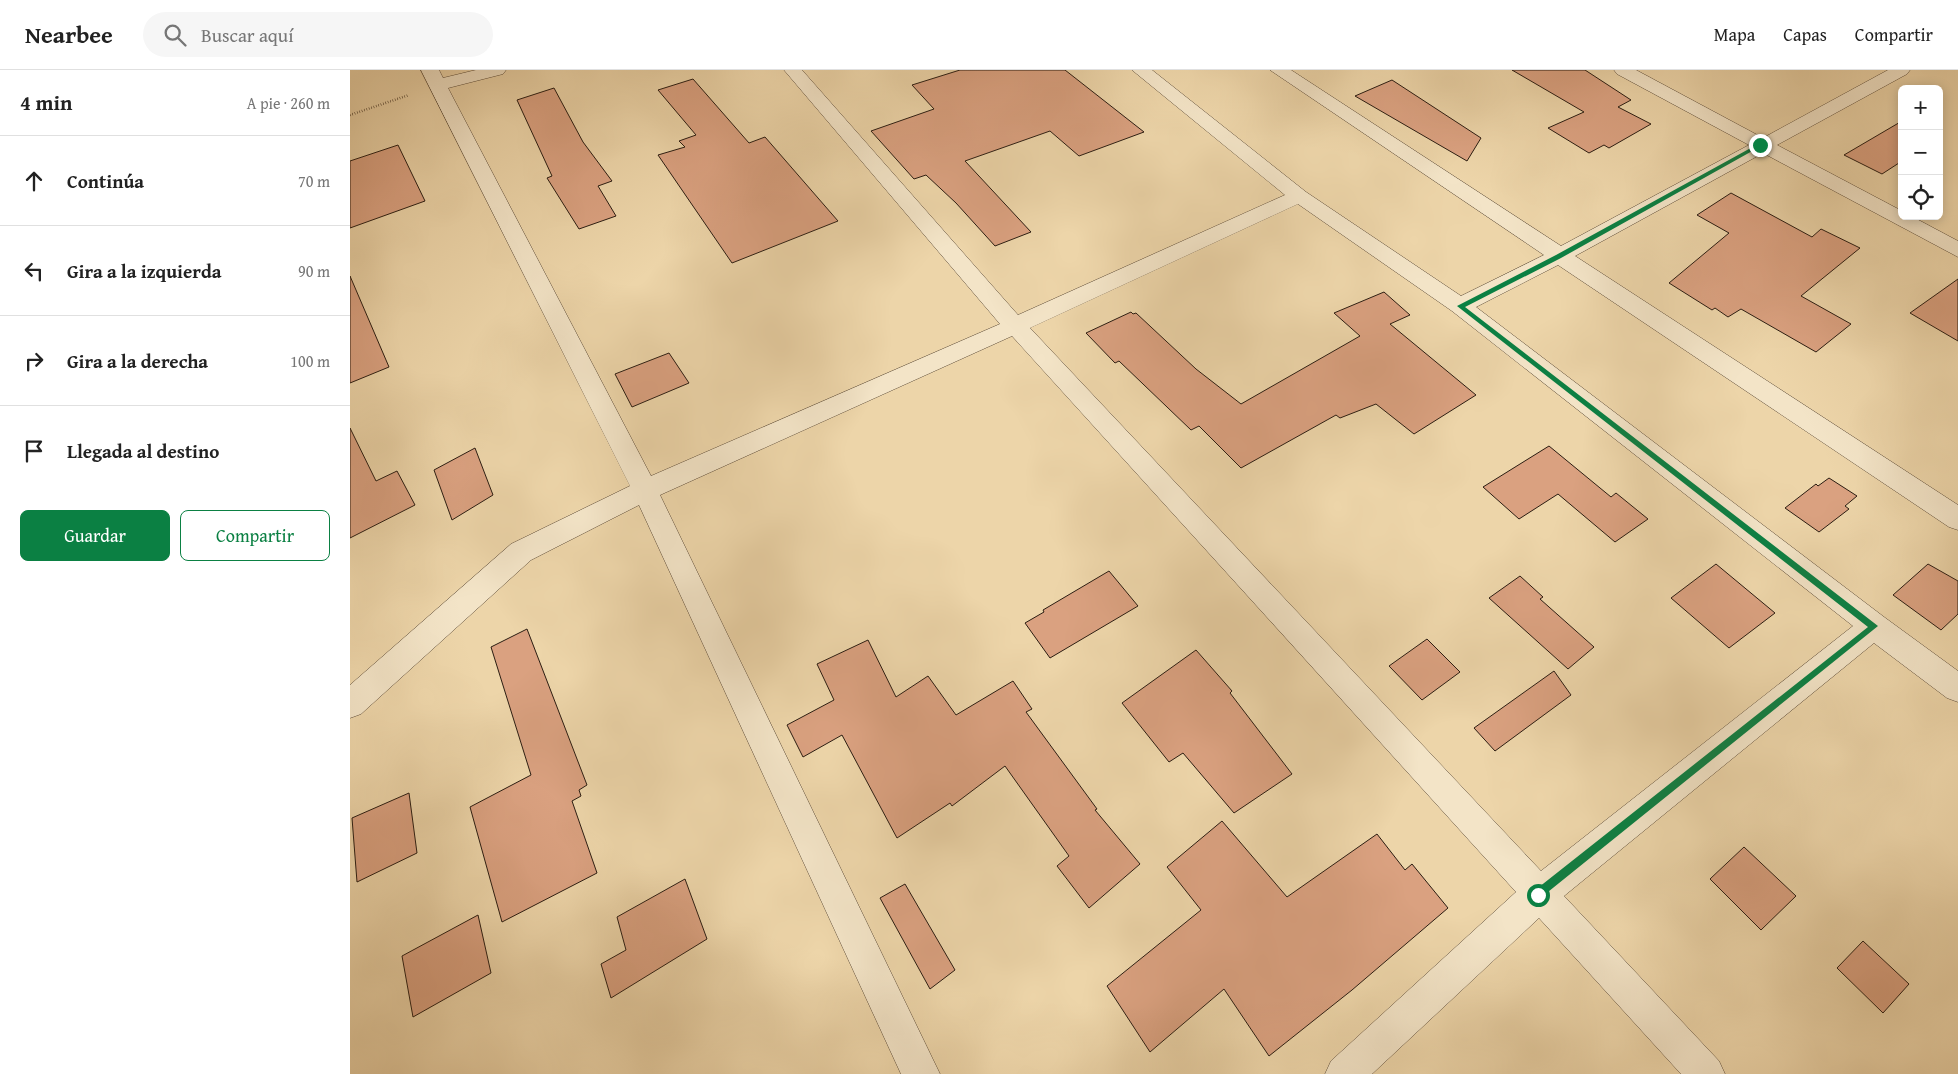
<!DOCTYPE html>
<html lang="es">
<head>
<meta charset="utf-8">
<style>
	body { margin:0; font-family:"Gentium Book Plus",serif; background:#f6f6f6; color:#222 }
	.controls { position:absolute; right:15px; top:15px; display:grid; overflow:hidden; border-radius:8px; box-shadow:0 2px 12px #0003 }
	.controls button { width:45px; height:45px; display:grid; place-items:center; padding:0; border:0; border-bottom:1px solid #e0e0e0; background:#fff; color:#222; font:25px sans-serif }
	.stop { position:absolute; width:15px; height:15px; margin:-11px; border:4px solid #0b8043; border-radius:50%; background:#fff }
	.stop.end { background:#0b8043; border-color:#fff; box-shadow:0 1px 5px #0008 }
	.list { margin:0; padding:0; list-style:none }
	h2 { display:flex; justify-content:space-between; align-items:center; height:65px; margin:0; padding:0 20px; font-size:21px }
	h2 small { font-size:16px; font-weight:400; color:#767676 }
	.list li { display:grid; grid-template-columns:32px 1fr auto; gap:15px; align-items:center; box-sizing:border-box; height:90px; padding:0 20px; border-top:1px solid #e0e0e0 }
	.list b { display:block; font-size:19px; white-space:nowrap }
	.list em { font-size:16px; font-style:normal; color:#767676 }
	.actions { display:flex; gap:10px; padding:15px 20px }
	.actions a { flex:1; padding:11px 0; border:1px solid #0b8043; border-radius:8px; text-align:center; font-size:18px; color:#0b8043 }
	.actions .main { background:#0b8043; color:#fff }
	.icon { flex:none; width:28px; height:28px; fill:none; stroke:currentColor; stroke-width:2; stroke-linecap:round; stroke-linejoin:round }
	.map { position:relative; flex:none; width:1608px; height:1004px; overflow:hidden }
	header { display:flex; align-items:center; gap:30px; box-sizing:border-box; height:70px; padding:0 25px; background:#fff; border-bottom:1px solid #e0e0e0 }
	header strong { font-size:24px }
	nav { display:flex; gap:28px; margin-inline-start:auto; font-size:18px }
	.search { width:350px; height:45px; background:#f6f6f6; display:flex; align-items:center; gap:12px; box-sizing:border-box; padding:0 18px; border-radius:28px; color:#767676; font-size:19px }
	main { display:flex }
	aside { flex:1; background:#fff }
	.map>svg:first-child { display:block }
	.building { fill:#daa180; stroke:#2b1d12 }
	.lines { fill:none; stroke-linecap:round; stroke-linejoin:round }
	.minor-casing { stroke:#5c4b38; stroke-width:1 }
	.path { stroke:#2b1d12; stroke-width:2.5; stroke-dasharray:0.5 2; stroke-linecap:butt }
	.minor { fill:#f3e4c7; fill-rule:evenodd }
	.route { fill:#0b8043 }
</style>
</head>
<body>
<header>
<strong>Nearbee</strong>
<div class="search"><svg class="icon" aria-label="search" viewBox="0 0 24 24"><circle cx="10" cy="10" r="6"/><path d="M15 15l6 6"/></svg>Buscar aquí</div>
<nav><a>Mapa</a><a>Capas</a><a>Compartir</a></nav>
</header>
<main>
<aside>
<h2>4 min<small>A pie · 260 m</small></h2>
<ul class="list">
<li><svg class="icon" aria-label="ahead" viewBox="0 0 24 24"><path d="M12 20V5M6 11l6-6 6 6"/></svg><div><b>Continúa</b></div><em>70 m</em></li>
<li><svg class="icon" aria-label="left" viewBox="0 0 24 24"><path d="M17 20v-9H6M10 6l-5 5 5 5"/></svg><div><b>Gira a la izquierda</b></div><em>90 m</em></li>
<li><svg class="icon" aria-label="right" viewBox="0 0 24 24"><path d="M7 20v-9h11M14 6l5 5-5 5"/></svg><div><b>Gira a la derecha</b></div><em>100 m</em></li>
<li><svg class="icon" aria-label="arrive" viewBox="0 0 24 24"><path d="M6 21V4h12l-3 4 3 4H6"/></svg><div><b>Llegada al destino</b></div></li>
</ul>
<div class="actions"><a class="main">Guardar</a><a>Compartir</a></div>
</aside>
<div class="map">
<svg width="1608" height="1004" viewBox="0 0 1608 1004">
	<rect width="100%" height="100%" fill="#edd5a9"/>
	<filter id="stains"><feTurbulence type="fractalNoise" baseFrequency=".004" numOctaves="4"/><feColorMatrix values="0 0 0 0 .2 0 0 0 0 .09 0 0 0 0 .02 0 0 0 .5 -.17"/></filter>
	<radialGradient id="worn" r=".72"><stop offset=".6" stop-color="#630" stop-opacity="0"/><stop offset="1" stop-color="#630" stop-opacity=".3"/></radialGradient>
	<g class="building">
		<path d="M610 0H715L794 62 729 86 700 61 615 91 681 162 645 176 606 133 576 105 564 109 521 61 584 39 562 15Z"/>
		<path d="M1162 0H1235L1281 30 1268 37 1301 54 1259 78 1254 75 1239 83 1198 58 1234 42Z"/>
		<path d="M343 9 399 73 415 67 488 151 382 193 308 85 335 77 329 71 346 65 308 20Z"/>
		<path d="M1042 10 1131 68 1117 91 1005 26Z"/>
		<path d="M204 18 233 72 262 111 248 116 266 146 229 159 197 108 202 106 167 30Z"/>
		<path d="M1552 51V91L1532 104 1494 85Z"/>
		<path d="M48 75 75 131 0 158V91Z"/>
		<path d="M1381 123 1462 167 1471 159 1510 178 1451 226 1501 254 1466 282 1391 239 1378 247 1365 238 1362 240 1319 213 1379 163 1347 145Z"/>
		<path d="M0 206 39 297 0 313Z"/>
		<path d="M1608 209V271L1560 243Z"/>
		<path d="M1034 222 1060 245 1040 254 1126 325 1064 364 1026 334 990 348 986 345 891 398 849 356 841 360 769 291 765 293 736 263 781 242 783 244 786 243 846 299 891 334 1010 266 984 243Z"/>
		<path d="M319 283 339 313 282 337 265 304Z"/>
		<path d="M0 358 26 411 47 401 65 435 0 468Z"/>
		<path d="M1199 376 1261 427 1266 423 1298 449 1265 472 1208 424 1169 449 1133 417Z"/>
		<path d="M125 378 143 425 102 450 84 400Z"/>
		<path d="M1479 408 1507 426 1495 436 1499 439 1469 462 1435 438 1466 414 1468 416Z"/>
		<path d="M1366 494 1425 543 1379 578 1321 528Z"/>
		<path d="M1578 494 1608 511V544L1591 560 1543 525Z"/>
		<path d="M759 501 788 536 700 588 675 553 694 542 693 540Z"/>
		<path d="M1170 506 1193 527 1190 529 1244 577 1218 599 1139 528Z"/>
		<path d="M177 559 237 715 229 720 231 726 222 731 247 803 152 852 120 737 181 705 141 577Z"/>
		<path d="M1077 569 1110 602 1072 630 1039 596Z"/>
		<path d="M518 570 546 627 578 606 606 645 663 611 682 639 676 642 747 739 745 740 790 794 739 838 707 796 719 786 655 696 602 736 600 733 547 768 492 665 453 687 437 655 484 630 467 594Z"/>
		<path d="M846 580 882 621 880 623 942 704 884 743 833 683 819 692 772 633Z"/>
		<path d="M1204 601 1221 625 1145 681 1124 658Z"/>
		<path d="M59 723 67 783 7 812 2 748Z"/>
		<path d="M872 751 937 827 1027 764 1055 800 1062 794 1098 838 1002 920 919 986 874 919 800 982 757 916 851 840 817 797Z"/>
		<path d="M1394 777 1446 826 1411 860 1360 809Z"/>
		<path d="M335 809 357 869 261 928 251 894 276 880 267 847Z"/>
		<path d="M555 814 605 900 580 919 530 828Z"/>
		<path d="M128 845 141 903 63 947 52 886Z"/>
		<path d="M1513 871 1559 914 1533 943 1487 898Z"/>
	</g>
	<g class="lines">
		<defs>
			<path id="minor" d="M71 0H89L93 8 126 0H156L153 4 98 18 301 406 650 254 434 0H452L668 245 935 125 782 0H802L956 122 1111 226 1194 185 920 0H941L1211 176 1399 75 1267 4 1264 0H1286L1413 68 1538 0H1560L1557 4 1427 75 1552 141V146H1561L1608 171V187L1413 83 1225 186 1608 435V460L1599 457 1208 195 1126 237 1534 547 1608 601V632L1597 628 1524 573 1214 826 1369 991 1375 1004H1331L1189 848 1022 1004H975L981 991 1166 822 662 266 310 425 590 1004H551L289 435 181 490 11 644 0 648V615L161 474 280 416ZM948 134 1102 241 1503 556 1191 801 680 258Z"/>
		</defs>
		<use href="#minor" class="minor-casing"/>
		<path class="path" d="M0 45 59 25"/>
		<use href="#minor" class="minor"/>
	</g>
	<path class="route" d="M1408 74 1413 75 1211 188 1115 237 1528 556 1188 830 1184 828V821L1518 557 1107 236 1206 185Z"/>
	<rect width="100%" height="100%" filter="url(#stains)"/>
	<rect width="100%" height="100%" fill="url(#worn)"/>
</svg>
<div class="controls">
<button>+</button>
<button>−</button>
<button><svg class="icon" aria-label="locate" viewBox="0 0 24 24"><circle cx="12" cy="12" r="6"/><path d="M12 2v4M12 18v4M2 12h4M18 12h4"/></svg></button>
</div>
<div class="stop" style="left:1188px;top:825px"></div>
<div class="stop end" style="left:1410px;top:75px"></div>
</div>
</main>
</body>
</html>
